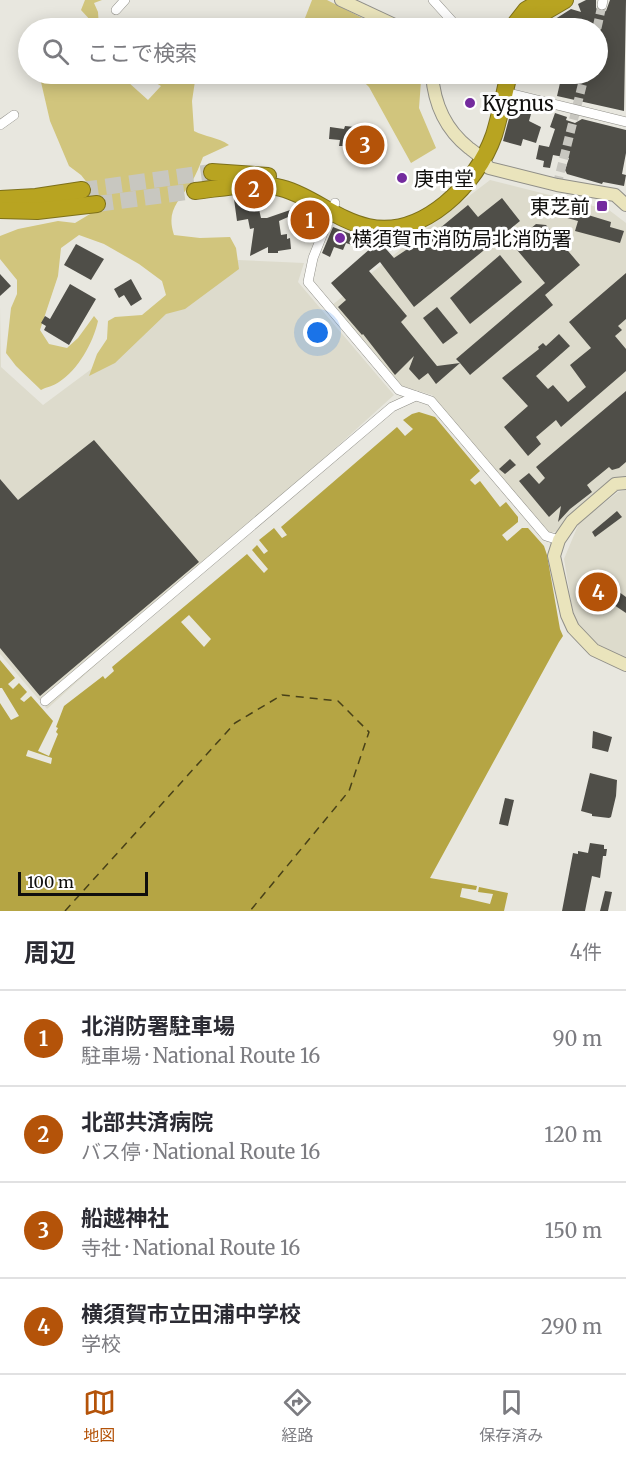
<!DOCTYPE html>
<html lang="ja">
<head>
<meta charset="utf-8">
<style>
	body { margin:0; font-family:Merriweather,"Noto Sans JP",serif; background:#f2f2f3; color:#2b2b33 }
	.scale { position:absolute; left:18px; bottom:15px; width:130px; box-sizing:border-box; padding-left:6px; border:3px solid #100f0d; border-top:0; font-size:16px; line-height:21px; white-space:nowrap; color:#100f0d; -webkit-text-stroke:4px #fff; paint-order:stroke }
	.you { position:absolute; left:318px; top:333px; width:21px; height:21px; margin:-15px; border:4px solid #fff; border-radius:50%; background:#1a73e8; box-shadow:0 0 0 9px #1a73e833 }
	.badge { display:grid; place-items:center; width:39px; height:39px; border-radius:50%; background:#b45309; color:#fff; font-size:20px; font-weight:700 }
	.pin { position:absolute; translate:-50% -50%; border:3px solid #fff; box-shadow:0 2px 6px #0006 }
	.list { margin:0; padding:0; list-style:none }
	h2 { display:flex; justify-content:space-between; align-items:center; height:78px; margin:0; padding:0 24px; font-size:26px }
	h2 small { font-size:20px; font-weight:400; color:#7c7c81 }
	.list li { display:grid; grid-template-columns:39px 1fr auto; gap:18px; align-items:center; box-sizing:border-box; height:96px; padding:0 24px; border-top:2px solid #e1e1e2 }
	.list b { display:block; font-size:22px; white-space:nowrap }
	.list p { margin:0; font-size:20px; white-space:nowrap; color:#7c7c81 }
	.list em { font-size:20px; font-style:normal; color:#7c7c81 }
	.icon { flex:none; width:33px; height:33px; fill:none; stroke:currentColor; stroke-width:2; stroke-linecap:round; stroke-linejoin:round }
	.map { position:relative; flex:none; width:626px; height:911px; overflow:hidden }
	.search { position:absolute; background:#fff; box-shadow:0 3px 15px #0003; left:18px; right:18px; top:18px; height:66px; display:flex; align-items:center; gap:15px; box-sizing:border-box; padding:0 21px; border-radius:33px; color:#7c7c81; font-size:22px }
	.sheet { height:462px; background:#fff }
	nav { display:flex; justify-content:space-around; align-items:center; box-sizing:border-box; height:84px; border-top:2px solid #e1e1e2; background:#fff; font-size:16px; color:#7c7c81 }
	nav a { display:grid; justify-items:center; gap:3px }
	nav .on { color:#b45309 }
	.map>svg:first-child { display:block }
	.built { fill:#dddbcc }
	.green { fill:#d1c57d }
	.water { fill:#b5a544; fill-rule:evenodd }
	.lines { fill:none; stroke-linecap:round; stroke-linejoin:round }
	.ferry { stroke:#484118; stroke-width:1.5; stroke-dasharray:8 6; stroke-linecap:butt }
	.building { fill:#4f4e48 }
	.street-tunnel { stroke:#c8c7c0; stroke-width:9; stroke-dasharray:9 4.5; stroke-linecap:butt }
	.highway-tunnel { stroke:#c8c7c0; stroke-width:16; stroke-dasharray:16 8; stroke-linecap:butt }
	.street-casing { stroke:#908f88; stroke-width:10 }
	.secondary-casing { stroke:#908f88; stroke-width:14 }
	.highway-casing { stroke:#7d701a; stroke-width:18 }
	.street { stroke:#fff; stroke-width:9 }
	.secondary { stroke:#eae4bc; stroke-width:12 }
	.highway { stroke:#b8a421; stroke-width:16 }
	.poi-dot { fill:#742b9e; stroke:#fff; stroke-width:2 }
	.labels { text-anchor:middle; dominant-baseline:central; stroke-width:6; stroke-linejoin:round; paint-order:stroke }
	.poi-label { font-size:20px; fill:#100f0d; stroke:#fff; text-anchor:start }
</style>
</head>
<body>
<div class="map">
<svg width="626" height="911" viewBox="0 0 626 911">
	<rect width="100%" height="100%" fill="#e8e7df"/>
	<g class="built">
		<path d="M490 180 609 210 626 223V477L560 530 548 534 432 395 398 385 331 306 417 236Z"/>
		<path d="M238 260 304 263 298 282 394 395 47 709 0 654V307L1 367 43 405Z"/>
		<path d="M626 490V659L588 639 575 624 564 559 579 523 618 492Z"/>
	</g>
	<g class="green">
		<path d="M85 0H102L94 3 98 12 99 28H93L92 22 81 10Z"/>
		<path d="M312 0H327L382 28H315L305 18Z"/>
		<path d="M50 74H127L128 82 148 100 161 86 156 83 155 74H190L195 81 192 101 194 131C205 137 218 137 229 145L203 157C200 165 196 175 191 183 178 202 166 211 174 235L200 238 230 237 236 248 239 269 185 309 166 314 115 363 89 376 97 354 107 339 108 321 115 317 142 315 166 295 162 281 139 264 104 244 79 235 61 248 58 276 40 330 49 344 67 348 78 338 94 316 98 321C93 343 78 370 59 382 54 386 46 387 41 390L16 366 6 353 11 308 17 294V280L0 259V236L18 229 58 221 75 223 100 208 101 200 81 175 69 166 50 121 41 82Z"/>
		<path d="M356 74H417L421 81 419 108 436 148 411 163 369 87Z"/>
	</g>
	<path class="water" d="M419 412 435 417 480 471 470 480 475 485 480 481 500 507 506 502 518 517V522L502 535 507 541 522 528H528L544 546 547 555 560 629 563 636 559 642 430 878 477 886 476 890 462 888 460 897 490 904 493 894 478 892 479 887 508 893 504 911H0V703L11 720 19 716 2 688H0V660L15 678 8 684 13 689 19 683 27 692 20 699 24 702 31 696 53 721 38 751 49 756 58 734 56 732 58 728 56 727 64 706 103 676 105 679 114 671 112 667 247 554 264 573 268 569 252 550 257 545 264 554 268 551 259 540 274 528 282 538 287 535 281 527 397 427 405 436 413 429 403 420 412 414ZM189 615 211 639 204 647 181 622ZM28 750 52 758 51 764 26 756Z"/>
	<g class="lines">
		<path class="ferry" d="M65 911 235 723 282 695 338 701 369 732 349 791 250 911"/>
	</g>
	<g class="building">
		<path d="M586 0H596V8L601 12 606 11 610 0H626L624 111 557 96 560 83H558L559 79 546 76 547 74H597V42L601 28H541L571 9 581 12 578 4Z"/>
		<path d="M516 107 528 111 531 114 529 121 541 127 536 143 523 139 521 146 503 141 511 111 515 112Z"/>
		<path d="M555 113 567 117 566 120 575 123 582 119 626 130V153L622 174 626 175 624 186 603 182 602 184 567 174 565 170 569 158 553 155 550 168 543 167 544 161 536 159 539 145 549 147 555 129 550 127Z"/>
		<path d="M345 126 355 127 354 131 366 132 365 146H339L340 140 329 139 330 127 344 129Z"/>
		<path d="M252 197 253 202 257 201 261 218H267L293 209 295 214 279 221 281 235 287 234V239L290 238 291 249 278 251V253H268V247L250 256 254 228 250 229 248 219 237 221 234 199Z"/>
		<path d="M502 198 520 221 414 307 380 262 369 271 407 316 401 322 437 366 460 363 456 359 545 283 512 244 536 224 546 225 580 265 545 295 553 305 470 375 460 363 436 384 428 373 419 380 409 369 414 356 395 375 363 334 362 335 338 307 346 300 331 283 379 241 394 258 415 244 417 247 468 205 478 217Z"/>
		<path d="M562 207 611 222 610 227 624 231 620 243 575 231 578 221 560 216Z"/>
		<path d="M333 227 356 236 352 245 346 243 343 250 334 247 330 257 322 253Z"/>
		<path d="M76 244 104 259 91 280 64 265Z"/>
		<path d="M500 255 522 282 470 324 450 298Z"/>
		<path d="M626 273V319L618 326 622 330 615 336 626 349V371L561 427 556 420 536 437 541 444 528 456 504 427 528 406 502 378 539 349 538 347 543 343 546 346 559 334 570 346 536 376 548 389 553 385 568 402 586 387 570 365 591 348 569 322Z"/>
		<path d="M0 274 11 286 0 296Z"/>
		<path d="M131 279 142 299 131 306 124 295 119 298 114 289Z"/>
		<path d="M70 284 96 299 69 345 44 330 46 326 41 323 45 316 50 319Z"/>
		<path d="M437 307 458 333 443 344 423 318Z"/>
		<path d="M626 391V462L619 468 612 470 609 467 587 485 592 492 570 509 558 522 561 506 549 517 519 481 529 473 539 484 545 478 536 467Z"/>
		<path d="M94 440 199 562 40 696 0 648V479L18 500Z"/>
		<path d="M510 459 516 465 505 474 499 469Z"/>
		<path d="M617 511 622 517 595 537 592 532Z"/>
		<path d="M612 587 626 597V613L605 599Z"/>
		<path d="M593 731 612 737 608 752 592 748Z"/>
		<path d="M590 773 617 780 616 796 611 817 609 818 592 816V814L581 811Z"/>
		<path d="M505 798 514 800 508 826 499 824Z"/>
		<path d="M590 843 604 845V849H607L606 856H603L600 878 592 876 585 911H562L573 853 578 854V851L588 853Z"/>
		<path d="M605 891 612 892 608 911H600Z"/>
	</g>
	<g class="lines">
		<g class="street-tunnel">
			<path d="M597 28 602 5"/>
			<path d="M557 185 585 74"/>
		</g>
		<g class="highway-tunnel">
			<path d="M82 190 212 172"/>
			<path d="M97 204 195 191"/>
		</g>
		<defs>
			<g id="street">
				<path d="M433 0 452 21 445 28"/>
				<path d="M602 5 603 0"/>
				<path d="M116 10 125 0"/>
				<path d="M504 92 626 122"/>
				<path d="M0 125 14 115"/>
				<path d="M335 203 313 258 308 282 399 390 431 401 546 536 559 540"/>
				<path d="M45 701 392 407 416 396"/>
			</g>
			<g id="secondary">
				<path d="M341 0 401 28"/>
				<path d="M432 74C434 103 445 129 469 148 477 154 483 158 489 168L557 185 615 195 626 205"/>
				<path d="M626 483 615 484 572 521 559 540 554 556 567 615 573 628 594 650 626 665"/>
			</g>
			<g id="highway">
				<path d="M512 28 526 10 543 0"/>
				<path d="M528 28 536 17 565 0"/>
				<path d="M212 172 268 176"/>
				<path d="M195 191C223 188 253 181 281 188 312 196 336 220 368 227 423 239 477 184 494 135 500 116 504 94 509 74"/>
				<path d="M0 199 36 197 82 190"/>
				<path d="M0 210 37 211 97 204"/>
			</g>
		</defs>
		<use href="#street" class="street-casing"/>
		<use href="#secondary" class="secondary-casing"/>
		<use href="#highway" class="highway-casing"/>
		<use href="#street" class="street"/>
		<use href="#secondary" class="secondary"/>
		<use href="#highway" class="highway"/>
	</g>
	<g class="poi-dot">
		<circle cx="470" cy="103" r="6"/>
		<circle cx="402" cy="178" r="6"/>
		<rect x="596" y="200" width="12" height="12" rx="3"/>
		<circle cx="340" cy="238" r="6"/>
	</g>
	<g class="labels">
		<g class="poi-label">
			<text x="482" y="103">Kygnus</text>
			<text x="414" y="178">庚申堂</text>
			<text x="590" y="206" text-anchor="end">東芝前</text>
			<text x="352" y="238">横須賀市消防局北消防署</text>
		</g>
	</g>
</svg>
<div class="scale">100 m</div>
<div class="you"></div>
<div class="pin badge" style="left:310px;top:220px">1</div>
<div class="pin badge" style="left:254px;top:189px">2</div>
<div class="pin badge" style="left:365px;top:145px">3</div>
<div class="pin badge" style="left:598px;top:592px">4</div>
<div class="search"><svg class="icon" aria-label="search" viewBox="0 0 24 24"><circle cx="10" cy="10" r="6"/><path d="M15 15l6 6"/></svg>ここで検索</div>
</div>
<section class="sheet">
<h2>周辺<small>4件</small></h2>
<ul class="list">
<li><span class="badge">1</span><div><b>北消防署駐車場</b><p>駐車場 · National Route 16</p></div><em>90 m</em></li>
<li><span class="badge">2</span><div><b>北部共済病院</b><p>バス停 · National Route 16</p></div><em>120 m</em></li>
<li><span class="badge">3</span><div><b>船越神社</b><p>寺社 · National Route 16</p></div><em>150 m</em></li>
<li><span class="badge">4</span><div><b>横須賀市立田浦中学校</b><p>学校</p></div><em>290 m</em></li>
</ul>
</section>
<nav>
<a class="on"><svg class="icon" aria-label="map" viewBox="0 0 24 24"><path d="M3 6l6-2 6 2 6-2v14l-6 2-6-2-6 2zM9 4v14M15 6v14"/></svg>地図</a>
<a><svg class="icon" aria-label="directions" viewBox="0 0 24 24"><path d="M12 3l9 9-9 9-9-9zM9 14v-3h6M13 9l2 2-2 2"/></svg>経路</a>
<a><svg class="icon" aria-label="saved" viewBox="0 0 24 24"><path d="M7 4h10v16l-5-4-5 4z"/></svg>保存済み</a>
</nav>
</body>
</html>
